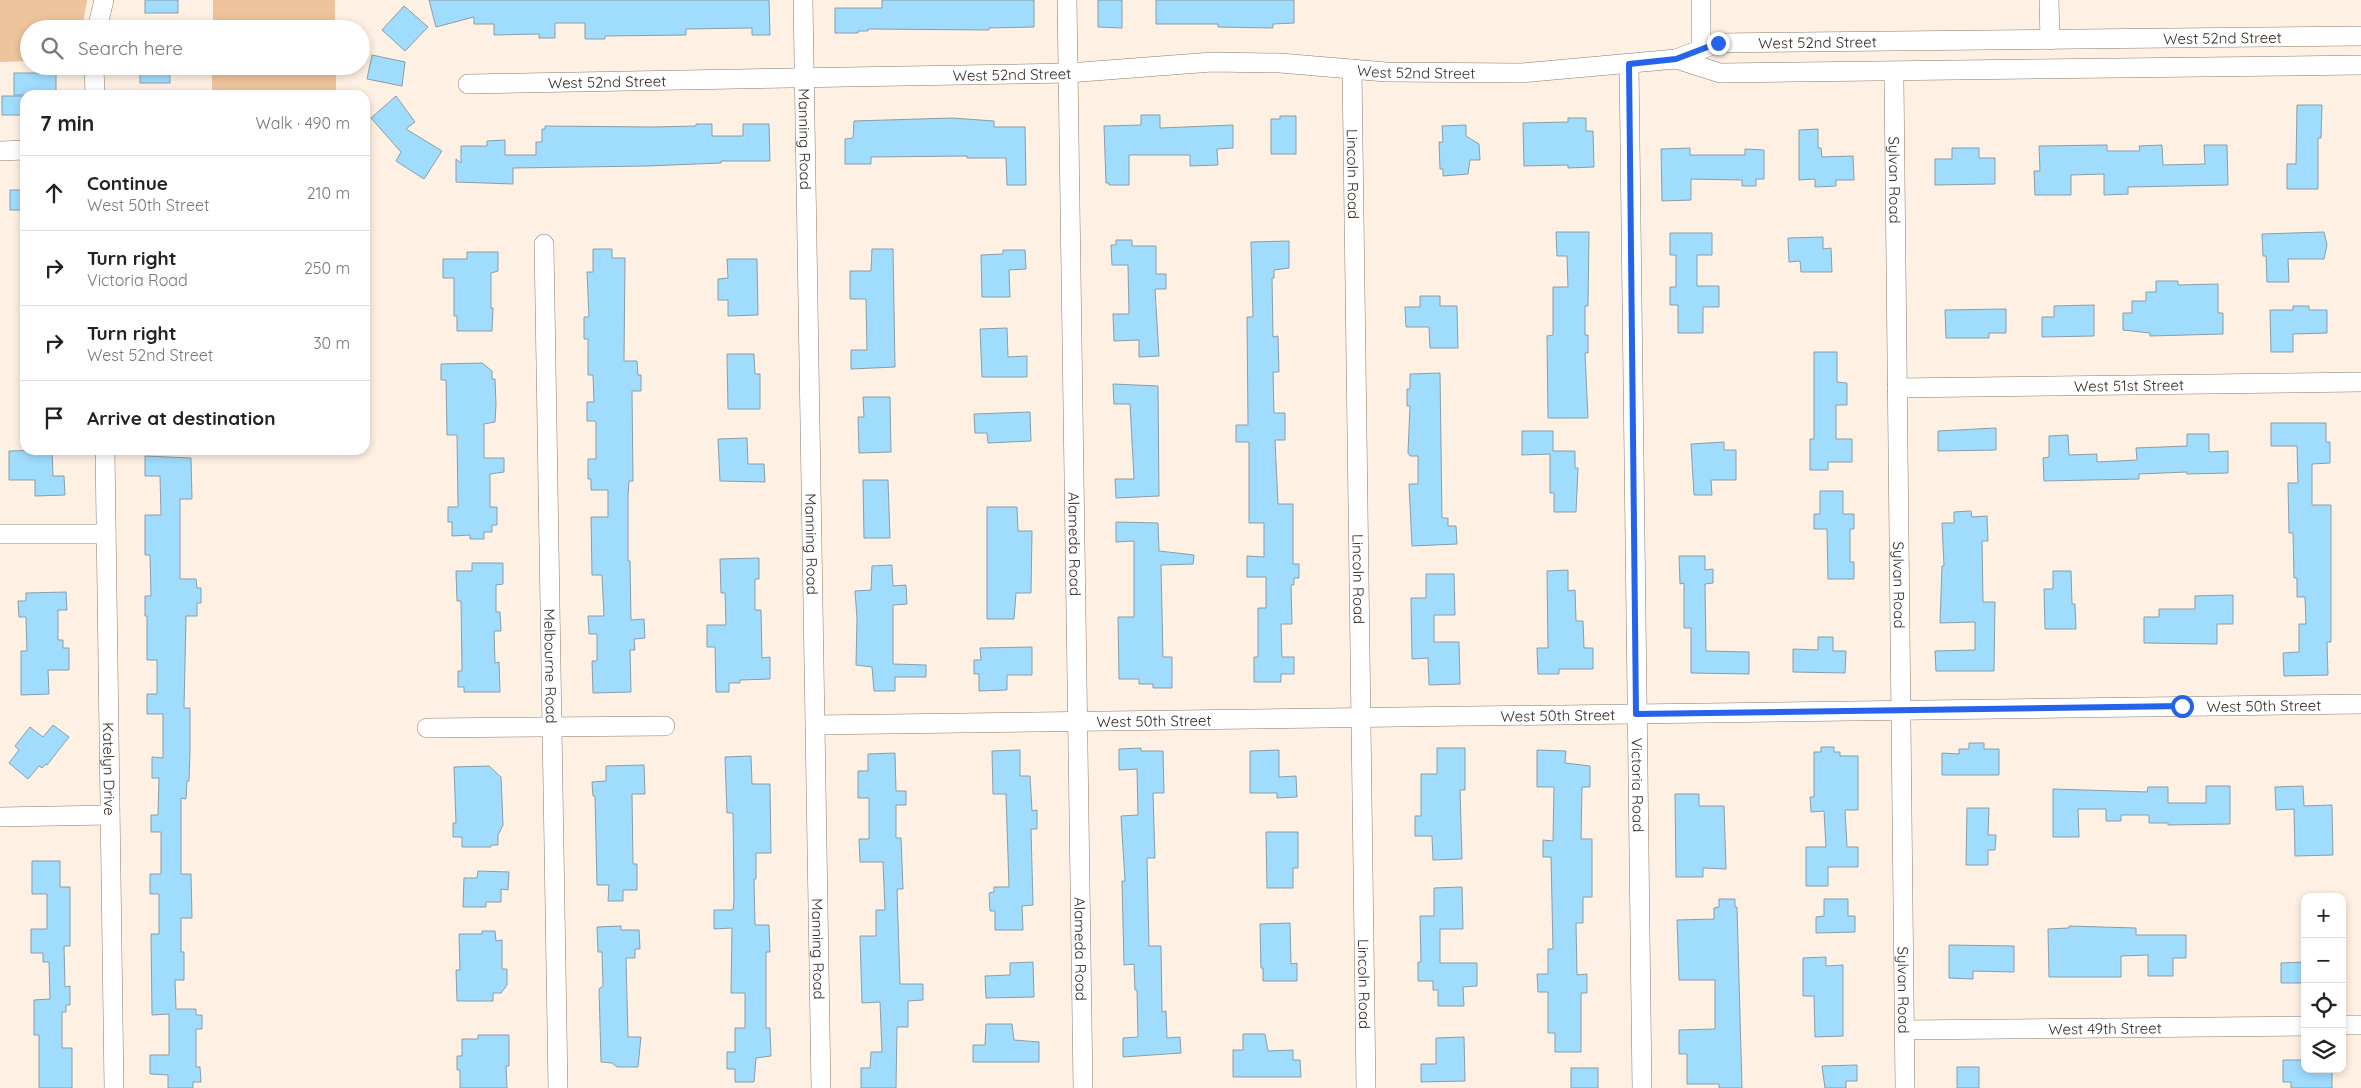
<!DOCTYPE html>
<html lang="en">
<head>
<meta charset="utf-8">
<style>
	body { margin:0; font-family:Quicksand,sans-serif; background:#f2f2f2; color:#222 }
	.controls { position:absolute; right:15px; bottom:15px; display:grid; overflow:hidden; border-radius:10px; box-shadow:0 2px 8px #0003 }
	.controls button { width:45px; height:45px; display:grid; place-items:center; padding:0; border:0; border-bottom:1px solid #e0e0e0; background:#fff; color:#222; font:25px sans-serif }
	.stop { position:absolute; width:15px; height:15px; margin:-11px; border:4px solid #2563eb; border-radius:50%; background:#fff }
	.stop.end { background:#2563eb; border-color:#fff; box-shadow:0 1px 5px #0008 }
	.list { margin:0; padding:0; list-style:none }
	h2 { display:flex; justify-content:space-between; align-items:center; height:65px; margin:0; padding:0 20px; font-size:21px }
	h2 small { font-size:16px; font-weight:400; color:#767676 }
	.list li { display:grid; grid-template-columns:32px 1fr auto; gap:15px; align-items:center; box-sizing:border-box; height:75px; padding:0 20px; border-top:1px solid #e0e0e0 }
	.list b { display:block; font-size:19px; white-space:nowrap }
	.list p { margin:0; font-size:16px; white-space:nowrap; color:#767676 }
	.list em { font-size:16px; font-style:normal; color:#767676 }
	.icon { flex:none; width:28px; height:28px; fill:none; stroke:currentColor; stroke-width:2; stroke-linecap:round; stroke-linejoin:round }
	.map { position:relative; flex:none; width:2361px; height:1088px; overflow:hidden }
	.search { position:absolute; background:#fff; box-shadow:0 2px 8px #0003; left:20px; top:20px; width:350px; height:55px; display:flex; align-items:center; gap:12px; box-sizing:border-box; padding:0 18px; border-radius:28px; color:#767676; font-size:19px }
	.panel { position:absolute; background:#fff; box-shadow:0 2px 8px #0003; left:20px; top:90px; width:350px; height:365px; border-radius:15px }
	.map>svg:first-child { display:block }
	.green { fill:#eec49c }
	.building { fill:#9fdcfe; stroke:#8a9eaa }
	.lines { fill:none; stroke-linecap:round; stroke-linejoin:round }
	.minor-casing { stroke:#8b7c6d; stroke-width:20 }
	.minor { stroke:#fff; stroke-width:19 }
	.route { stroke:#2563eb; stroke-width:6 }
	.labels { text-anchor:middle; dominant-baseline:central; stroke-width:5; stroke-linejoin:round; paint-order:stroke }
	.street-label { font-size:15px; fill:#342d27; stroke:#fef0e2 }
</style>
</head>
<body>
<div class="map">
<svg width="2361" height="1088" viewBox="0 0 2361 1088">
	<rect width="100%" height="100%" fill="#fef0e2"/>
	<g class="green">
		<path d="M0 0H87L82 29H29V61L0 62Z"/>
		<rect x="213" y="0" width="122" height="29"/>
		<rect x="212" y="66" width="124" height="29"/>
	</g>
	<g class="building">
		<rect x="145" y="0" width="33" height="13"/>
		<path d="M429 0H769L770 35H752V28L686 29V35L605 36V39H585V23H555V38H539V34L494 35V24H474V17L436 27Z"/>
		<path d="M882 0H1034V27L989 28V30L868 29V31H858V33H835V8H882Z"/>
		<path d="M1098 0H1122V28L1098 27Z"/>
		<path d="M1156 0H1294V23L1273 24V28L1218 27V24H1156Z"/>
		<path d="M404 6 428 27 405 51 382 30Z"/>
		<path d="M372 55 405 62 402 86 367 79Z"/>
		<rect x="140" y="66" width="30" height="17"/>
		<rect x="14" y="73" width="42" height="22"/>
		<rect x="2" y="96" width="23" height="19"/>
		<path d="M396 96 415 122 406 129 442 151 424 179 396 161 401 152 371 118Z"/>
		<path d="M2297 105H2322L2321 138H2318V189H2287V164H2296Z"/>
		<path d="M1141 115H1160V128L1233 125V148L1217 149 1218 165 1190 166V155H1129V185H1109V183H1106L1104 126 1141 125Z"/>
		<path d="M1280 116H1296V154H1271V119H1280Z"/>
		<path d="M952 118 994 121V127H1025L1026 185H1007L1006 158H967V156L871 157V164H845V139L853 138 854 121Z"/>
		<path d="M1568 118H1586V131H1593L1594 167 1568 168V165L1524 166 1523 123 1568 122Z"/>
		<path d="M696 124H712V136H743V124H769L770 161H721V163L647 166 513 168V184L456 182V159L461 163V146H487V141L505 140V155H536V142H542V129H545V126L653 127 696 126Z"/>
		<path d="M1466 125V136L1479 144 1480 160H1470L1468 174 1443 176V169H1440L1439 142H1443L1442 126Z"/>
		<path d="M1818 129V148H1821L1822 157 1853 156 1854 180H1836V186L1815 187V179L1799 180V130Z"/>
		<path d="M2107 145V151H2140L2139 146 2162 145 2163 165 2205 164 2204 145H2227L2228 185 2128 187V194L2104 195V174L2071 175V195H2035L2034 171H2040L2039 146Z"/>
		<path d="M1690 148V155H1745V149L1764 150V179H1756V186H1742V180L1691 179V200L1662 201 1661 149Z"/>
		<path d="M1952 148H1979V158H1995V184L1935 185V159H1952Z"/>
		<rect x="10" y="190" width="15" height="20"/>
		<path d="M1556 232H1589L1588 306H1585V335H1588V353H1585L1588 418H1548L1547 336 1553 335V287H1568L1567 256H1557Z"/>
		<path d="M2324 232 2327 245 2324 259H2288L2289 282H2267L2266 256H2263L2262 234Z"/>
		<path d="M1670 233H1712V255H1697V286H1719V307H1703V333H1678V305H1670V287H1676V255H1670Z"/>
		<path d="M1823 237V249L1831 248 1832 272H1801L1800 261 1789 262 1788 238Z"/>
		<path d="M1116 240H1132V246H1156V274H1166V289H1155L1159 356 1139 357V340L1114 341 1113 314H1129L1128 265H1112L1111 245H1116Z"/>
		<path d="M1289 241V268L1274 270V278H1272L1273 337 1278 336 1279 372H1273L1274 413H1285V440H1275L1278 504H1293V564H1299V578H1294V585H1291L1292 624H1281L1282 657H1294V674H1281V682H1254V657H1258V608H1266V577H1247V556L1264 557V523H1249V442H1236V425H1248L1247 317H1253L1251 242Z"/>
		<path d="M593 249H612V258H625L624 361H637L638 375H641V391H632L633 481H629L628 495V561H630L631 620 644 619 645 638 634 639 635 650H630L631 692 593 693 592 661H597V634H589L588 616H604L602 575H592L591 517H608V490H591V479H588V459H596V423L595 421H587V402H594L593 375H588V339H584V317H589L587 272H593Z"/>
		<path d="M872 249H893L895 367 851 369V350H867L866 299H850V271H871Z"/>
		<path d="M1003 250H1025L1026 269 1009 270 1010 297H982L981 255 1003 254Z"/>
		<path d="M467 252H498V271L491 273V308H493L492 331H457V316H454V278H443V259H467Z"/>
		<path d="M727 259H757L758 315 728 316V300H718V279L728 278Z"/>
		<path d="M2156 281H2178V285L2218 284V313H2223V334L2150 336V333L2123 330V313H2132V301H2146V292H2156Z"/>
		<path d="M1420 296H1440V306H1457L1458 348H1430L1429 327H1406L1405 307H1420Z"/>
		<path d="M2094 305V336L2042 337V317H2054V306Z"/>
		<path d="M2293 306H2309V310H2327V333L2293 334V352H2271L2270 310H2293Z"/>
		<path d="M2006 309V333H1989V338H1946L1945 310Z"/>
		<path d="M1007 328 1008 357 1027 356V377H982L980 329Z"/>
		<path d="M1814 352H1837V382L1847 383V405H1836V439H1852V462H1828V470H1810V439H1814Z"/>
		<path d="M727 354H754L755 374H760V409H728Z"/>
		<path d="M482 363 492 371V379H495L496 404 495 422 484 424V458H504V472L490 474V507H497V525H492V532H484V539H470V535L452 536V522H448V507H458L457 435H447L446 380H441V364Z"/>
		<path d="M1440 373 1442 518H1448V526H1456L1457 544 1412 546 1409 484H1418V456H1410L1408 453 1410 406H1407V389H1410V374Z"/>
		<path d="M1113 384 1158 386 1159 496 1116 498 1115 479H1134L1130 404H1114Z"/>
		<path d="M863 397H890L891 452 859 453 858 417H864Z"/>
		<path d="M1030 412 1031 441 988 443 987 433H975L974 414Z"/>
		<path d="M2271 423H2326V442H2330V463L2312 464V505H2331V642H2327L2328 675 2284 676 2283 653 2299 652V624H2306L2305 597H2297V578H2294L2293 533H2289L2288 483H2298L2297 446H2271Z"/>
		<path d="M1996 428V450L1938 451V431Z"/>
		<path d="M1522 431H1553V451H1575V468H1578L1576 512H1554V493H1550V454L1522 455Z"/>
		<path d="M2187 434H2209V452L2228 451V473L2187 474V472L2139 474V479L2044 481 2043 458 2049 457V436L2068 435 2069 455 2097 454V462L2137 460 2136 448 2187 446Z"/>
		<path d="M747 438 748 464H764L765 482 720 481 718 439Z"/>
		<path d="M1724 442V450H1736V480H1711L1712 495H1694L1691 444Z"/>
		<path d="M52 450 53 476H64L65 495 35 496V480H9V451Z"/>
		<path d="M145 456 191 458 192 499H180V579H196L197 588H201V603H197V616H186L184 708H190V751L189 781H187L186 799 181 798V874H191L192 918H181V952H184V980H175L176 1009H196V1015H202V1029H196V1067H200L201 1082H193V1088H168V1075L150 1074V1055H169V1014L152 1015 151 934H159V894H150V874H161V832H151V815H158L159 778H152V757L163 758V714H147V694H157V660H147V616H145V596H151L150 555H145V515H161L160 476H145Z"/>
		<path d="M863 480H888L890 538H864Z"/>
		<path d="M1820 491H1843V514H1854V529H1850V562H1854V579H1828L1827 529H1814V514H1820Z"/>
		<path d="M987 507H1017L1018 531H1032L1031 593H1016L1014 619H987Z"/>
		<path d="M1971 511 1972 517 1987 516 1988 541H1982L1983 602H1995L1994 671H1936L1935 651 1975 650V622L1940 623 1942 566H1944L1942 523H1954V512Z"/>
		<path d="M1116 522 1158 523 1159 551 1194 555 1193 564 1161 565 1163 657H1172V688H1153V684H1139V679H1119L1118 617H1134V541L1116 542Z"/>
		<path d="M1679 556H1705V570L1713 569V583L1705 584 1706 651 1749 652V674L1691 673V628H1684V583L1680 584Z"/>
		<path d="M759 558V579H755V610H761L762 658 770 657V679L740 680V683H729V692H716L715 647H707V625H726L725 593H721L720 559Z"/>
		<path d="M472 563H503V584L496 585V612H500L501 631H494L495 663 499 662 500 692H464V687H458V671H462L461 601H457L456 571H472Z"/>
		<path d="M892 565 893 586 906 585 907 604 893 605V664L926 665V677H895V691H874L872 667 856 665 857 618 855 591 871 590 872 566Z"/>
		<path d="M1568 570V591L1575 590 1576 621H1583L1584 648H1593V669H1559V674H1538L1537 648H1548L1547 571Z"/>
		<path d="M2053 571H2071L2072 604H2075L2076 629H2045L2044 589H2053Z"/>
		<path d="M1426 574H1454L1455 615H1434V642H1459L1460 684 1429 685 1428 658 1412 659 1411 598H1426Z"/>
		<path d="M66 592 67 610H58V640H63V648H69V670H48L49 694 21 695V651H27L26 617H19L18 601H26V593Z"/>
		<path d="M2233 595V624H2217V644L2144 643V617H2159V609H2195V596Z"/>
		<path d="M1818 637H1833V651H1846L1845 673 1793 672V649L1818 650Z"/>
		<path d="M1032 647V675H1007V690L979 691V674H974V660H981L980 648Z"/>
		<path d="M53 725 69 737 47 765 46 764 42 768 39 766 28 779 9 763 19 750 15 746 30 727 43 737Z"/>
		<path d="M1969 743H1984V749H1999V775H1942V753L1959 754V749H1969Z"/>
		<path d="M1821 747H1834V752H1840V756H1858V810H1845L1847 847H1858V867H1828V886H1806V847H1826L1824 811 1811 812 1810 797H1814V752H1821Z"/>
		<path d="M1141 748V751H1163L1164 793H1153L1155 858H1147L1149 946H1161L1162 1012 1166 1011 1167 1038 1180 1037 1181 1053 1123 1057V1038L1138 1037 1137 990H1135L1134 964 1124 965 1122 881H1125L1121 816 1138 815 1137 769 1119 770V749Z"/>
		<path d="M1437 748H1465V790H1460L1462 859 1433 860 1432 836H1415V816H1421V774H1437Z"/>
		<path d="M1020 750V776H1030L1032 811 1037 810V829H1031L1033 905 1022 906 1023 930H995V911H990L989 893 994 892V887H1009L1006 794H993L992 751Z"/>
		<path d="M1279 750V777L1296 776 1297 797 1277 798V793H1250V751Z"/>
		<path d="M1537 750 1566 751 1565 763 1590 766V787H1582L1581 839H1592V897H1583V923H1576L1577 975 1587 974V993H1581V1052H1555V1033H1548V992H1538L1537 974H1548V949H1553L1551 857H1543V840L1553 841 1554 787H1537Z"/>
		<path d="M895 753 896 791H906V805H896V838H901L903 889H897L900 984H923V1000L908 1001V1027H897L896 1088H861V1068H870L871 1052H882L880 1002 862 1003 860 936H876V910H885L883 862H860L859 839H869V798H858V771H868V754Z"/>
		<path d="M751 756 752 784H770L771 853H756V879H754L755 925H769L770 952H766V1028H770L771 1056 756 1058 754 1082H735V1069H727V1052H735V1028H745V993H731L732 928 714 929V910H733L734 900 733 813H727L725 757Z"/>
		<path d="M644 765 645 794H632L633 864H637V890H623V901H608L609 885H597L595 796H593L592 782 606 781V766Z"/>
		<path d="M489 766 501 777 503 825 498 835V845H491V847H462V837H453V823H456L454 767Z"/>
		<path d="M2206 786H2230V824L2168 825V823H2149V815H2121V821H2106V809H2078L2079 837H2053V789L2147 792 2148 787H2168V803H2206Z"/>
		<path d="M2303 786 2304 806 2332 805 2333 855 2295 856 2294 809 2276 810 2275 787Z"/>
		<path d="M1675 794H1699V806H1724L1726 869 1703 868V877H1676Z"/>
		<path d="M1967 808H1989L1988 835H1996L1995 850H1988V865H1966Z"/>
		<path d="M1266 832H1298V868H1293V888H1267Z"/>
		<path d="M32 861H60V887H70V946H64L65 987 70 986V1005H66V1012H62V1048H72V1088H39V1035H34V1000L50 999 49 962H43V953H31V929H47V894H32Z"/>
		<path d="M478 871 509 872 508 890 501 889V902H486V907H463L464 878H477Z"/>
		<path d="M1462 887 1463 929H1440V963H1477V986L1463 987 1464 1006H1438V990H1433V981H1418V962H1421L1420 916H1434V888Z"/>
		<path d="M1719 899H1735V907H1737L1742 1088H1719V1084H1687V1054H1679V1030L1715 1029V980H1679L1677 920 1714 919V908L1719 907Z"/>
		<path d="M1824 899H1848V916H1855V932L1816 933V917L1824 916Z"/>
		<path d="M1290 923 1291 964 1297 963V981H1263V968H1261L1260 924Z"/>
		<path d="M621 926V930H639L640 949H635V958H626L628 1037H641L638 1067H617L612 1063 601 1062 599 989 603 986 602 952H598L597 927Z"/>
		<path d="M2069 926 2136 928V935H2186V958H2173V976H2148V955L2121 956V977H2049L2048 929 2069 928Z"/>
		<path d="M482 931H495L496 941 502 940V969H507V985L501 993H493V1001H457L456 970H460L459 934H482Z"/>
		<path d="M1949 945 2014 946V972L1973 971V979L1949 978Z"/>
		<path d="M1826 957V966L1843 965V1036L1815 1037 1814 996H1803V958Z"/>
		<path d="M1033 962 1034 997 986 998 985 976 1010 975V963Z"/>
		<path d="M2305 962V983H2281V963Z"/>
		<path d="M986 1024H1012L1014 1040 1039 1042V1062H973V1045H985Z"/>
		<path d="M1243 1034H1265L1268 1051 1293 1050V1060H1300L1301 1077H1233V1050H1243Z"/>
		<path d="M478 1035H509V1066H506L507 1088H460V1070H457V1056H462V1039H478Z"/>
		<path d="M1464 1037 1465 1081 1421 1082V1064H1436V1038Z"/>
		<path d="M2283 1060H2305V1069H2332V1088H2291V1082H2283Z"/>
		<path d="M1857 1065V1081H1846V1088H1825L1822 1066Z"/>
		<rect x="1957" y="1067" width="22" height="21"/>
		<rect x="1571" y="1068" width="27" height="20"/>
	</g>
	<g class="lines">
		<defs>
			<g id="minor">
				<path id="s1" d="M803 0 821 1088"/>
				<path id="s2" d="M1067 0 1083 1088"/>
				<path d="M1701 0V50"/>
				<path d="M2049 0 2050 40"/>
				<path d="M97 29 104 0"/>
				<path d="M1676 59 1720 73 2361 65"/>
				<path id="s3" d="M1629 64 1642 1088"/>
				<path d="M94 66 95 95"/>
				<path id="s4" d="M1352 69 1366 1088"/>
				<path id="s5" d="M1894 81 1905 1088"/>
				<path id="s6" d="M468 84 1068 73 1212 62 1280 63 1386 72 1522 73 1676 59 1718 43 2361 36"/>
				<path d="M0 151 25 150"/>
				<path id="s7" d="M544 244 558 1088"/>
				<path id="s8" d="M1897 388 2361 382"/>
				<path id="s9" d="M105 450 114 1088"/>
				<path d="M0 534H106"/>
				<path id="s10" d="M816 725 2361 704"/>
				<path d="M427 728 665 726"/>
				<path d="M0 817 110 815"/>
				<path d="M2342 1025H2361"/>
				<path id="s11" d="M1905 1030 2305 1026"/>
			</g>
		</defs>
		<use href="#minor" class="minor-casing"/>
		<use href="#minor" class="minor"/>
	</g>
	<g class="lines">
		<path class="route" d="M1718 43 1676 59 1629 64 1636 714 2182 706"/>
	</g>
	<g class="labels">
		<g class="street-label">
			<text stroke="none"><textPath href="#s6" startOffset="1759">West 52nd Street</textPath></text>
			<text stroke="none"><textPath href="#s6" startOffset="1354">West 52nd Street</textPath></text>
			<text stroke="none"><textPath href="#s6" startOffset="949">West 52nd Street</textPath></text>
			<text stroke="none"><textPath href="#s6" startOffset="544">West 52nd Street</textPath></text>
			<text stroke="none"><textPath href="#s6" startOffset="139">West 52nd Street</textPath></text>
			<text stroke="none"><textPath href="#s1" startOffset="139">Manning Road</textPath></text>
			<text stroke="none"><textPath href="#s4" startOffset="105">Lincoln Road</textPath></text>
			<text stroke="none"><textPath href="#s5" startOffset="99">Sylvan Road</textPath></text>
			<text stroke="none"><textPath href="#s8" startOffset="232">West 51st Street</textPath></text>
			<text stroke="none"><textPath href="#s1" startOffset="544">Manning Road</textPath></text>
			<text stroke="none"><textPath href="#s2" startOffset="544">Alameda Road</textPath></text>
			<text stroke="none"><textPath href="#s4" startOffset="510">Lincoln Road</textPath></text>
			<text stroke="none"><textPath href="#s5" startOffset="504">Sylvan Road</textPath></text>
			<text stroke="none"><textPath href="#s7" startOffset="422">Melbourne Road</textPath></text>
			<text stroke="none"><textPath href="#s10" startOffset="1448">West 50th Street</textPath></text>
			<text stroke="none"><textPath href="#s10" startOffset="742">West 50th Street</textPath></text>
			<text stroke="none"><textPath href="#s10" startOffset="338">West 50th Street</textPath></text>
			<text stroke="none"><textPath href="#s9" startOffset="319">Katelyn Drive</textPath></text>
			<text stroke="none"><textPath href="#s3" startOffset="721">Victoria Road</textPath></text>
			<text stroke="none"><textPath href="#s1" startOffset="949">Manning Road</textPath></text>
			<text stroke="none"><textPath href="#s2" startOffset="949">Alameda Road</textPath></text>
			<text stroke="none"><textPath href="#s4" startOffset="915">Lincoln Road</textPath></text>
			<text stroke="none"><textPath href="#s5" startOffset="909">Sylvan Road</textPath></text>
			<text stroke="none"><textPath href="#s11" startOffset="200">West 49th Street</textPath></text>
		</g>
	</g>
</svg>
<div class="controls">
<button>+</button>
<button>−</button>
<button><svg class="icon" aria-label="locate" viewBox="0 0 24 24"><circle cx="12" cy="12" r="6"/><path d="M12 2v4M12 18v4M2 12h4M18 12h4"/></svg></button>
<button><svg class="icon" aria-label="layers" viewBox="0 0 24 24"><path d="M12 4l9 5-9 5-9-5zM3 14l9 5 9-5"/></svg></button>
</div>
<div class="stop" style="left:2182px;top:706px"></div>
<div class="stop end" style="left:1718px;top:43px"></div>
<div class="search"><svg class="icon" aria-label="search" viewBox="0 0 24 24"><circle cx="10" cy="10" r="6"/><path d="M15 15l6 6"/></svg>Search here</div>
<section class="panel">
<h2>7 min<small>Walk · 490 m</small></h2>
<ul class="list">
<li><svg class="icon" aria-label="ahead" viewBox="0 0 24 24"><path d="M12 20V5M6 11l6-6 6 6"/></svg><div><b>Continue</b><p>West 50th Street</p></div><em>210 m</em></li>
<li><svg class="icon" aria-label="right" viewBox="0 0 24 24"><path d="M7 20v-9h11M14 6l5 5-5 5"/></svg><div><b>Turn right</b><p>Victoria Road</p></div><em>250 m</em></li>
<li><svg class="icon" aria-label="right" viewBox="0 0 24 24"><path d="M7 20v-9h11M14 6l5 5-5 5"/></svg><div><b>Turn right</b><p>West 52nd Street</p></div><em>30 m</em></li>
<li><svg class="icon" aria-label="arrive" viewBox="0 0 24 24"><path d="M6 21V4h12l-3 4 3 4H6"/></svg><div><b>Arrive at destination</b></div></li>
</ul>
</section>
</div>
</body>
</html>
